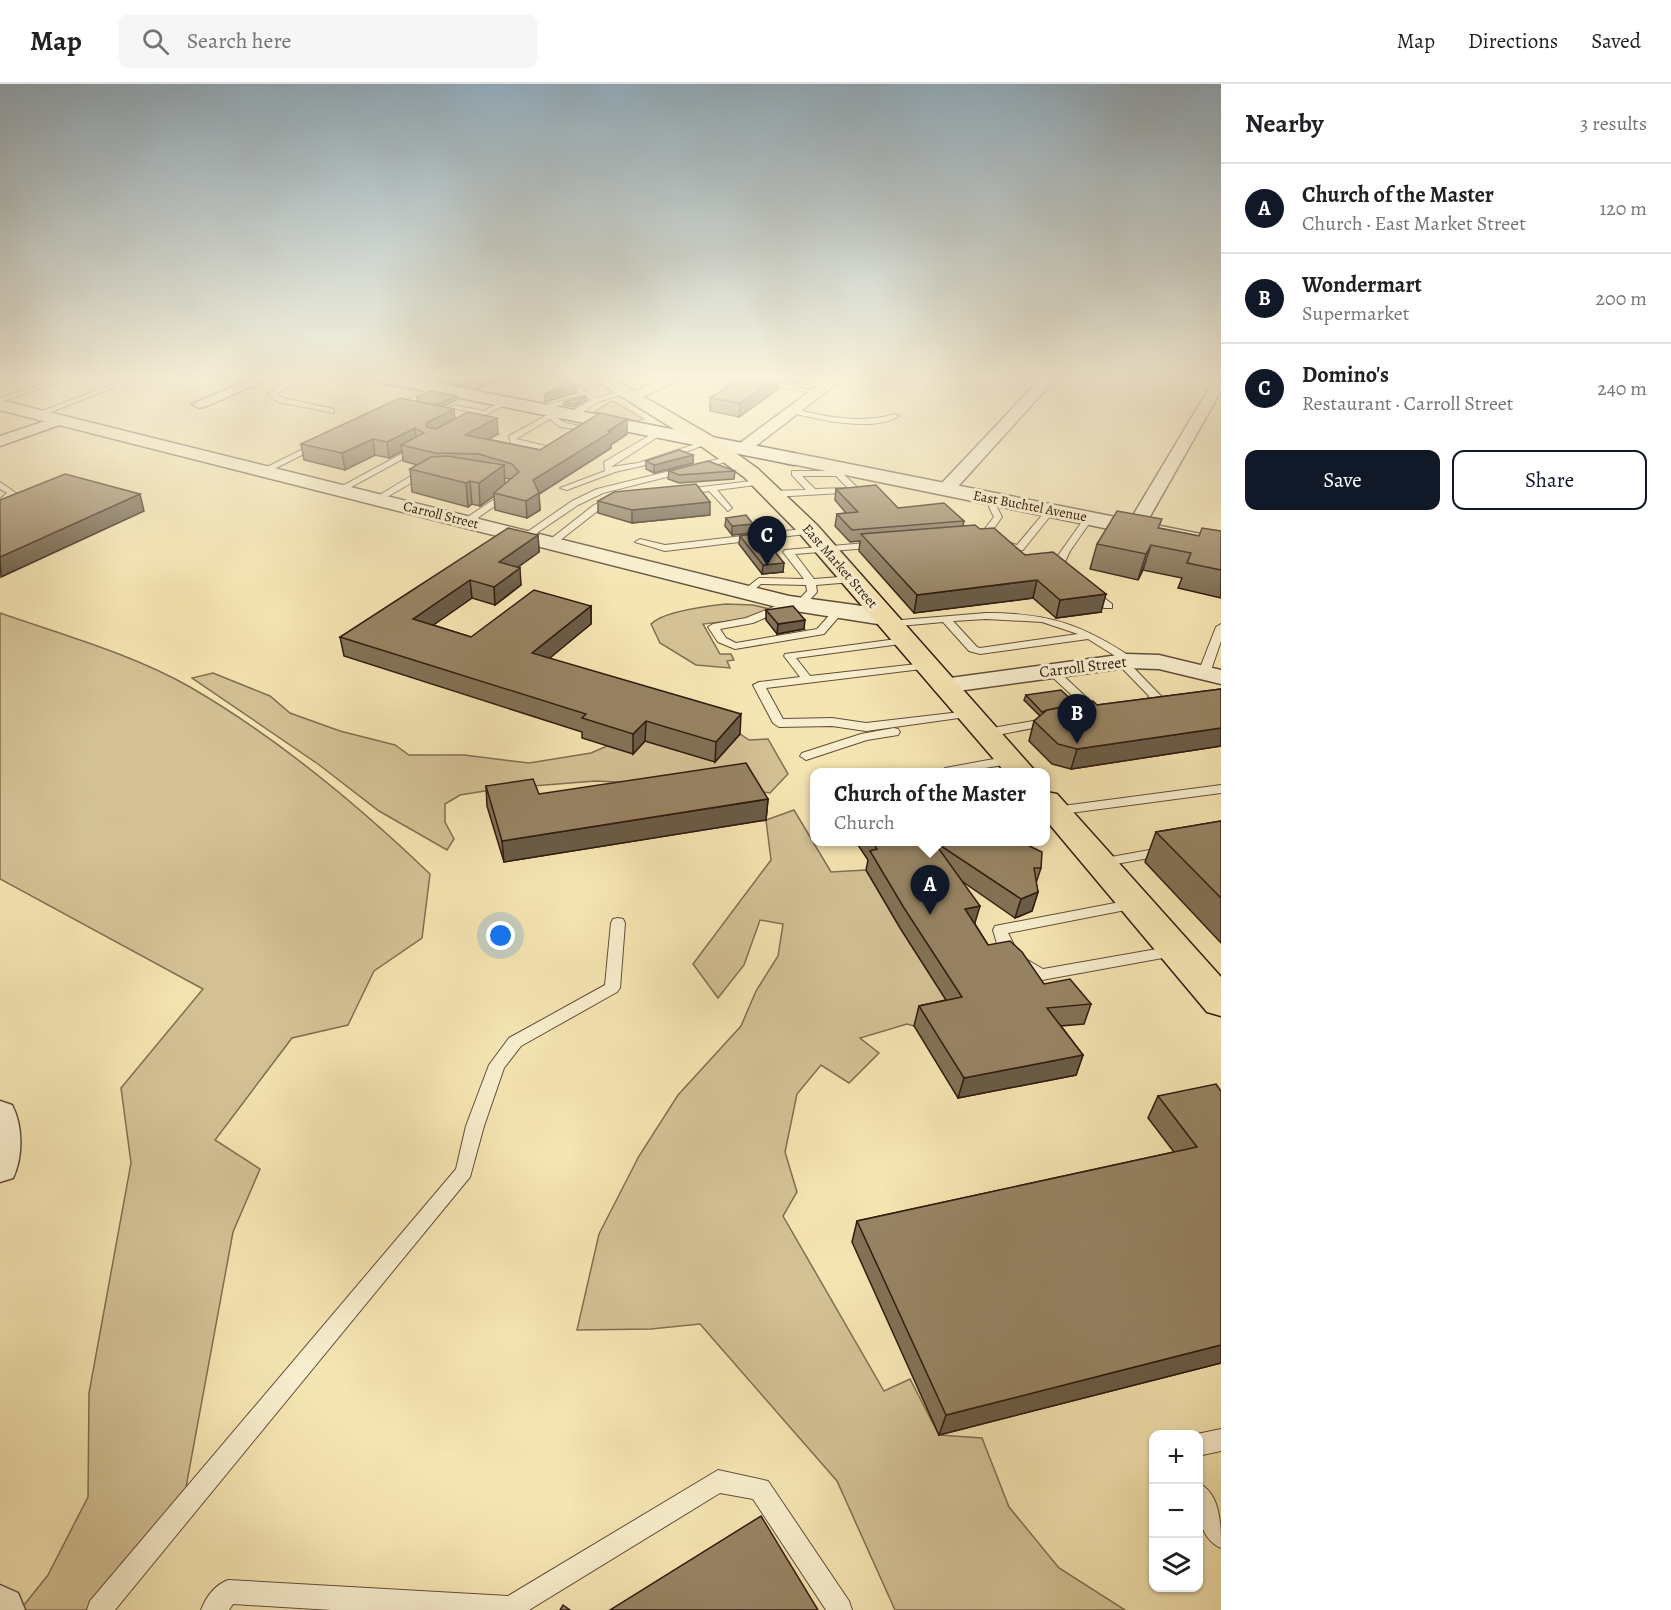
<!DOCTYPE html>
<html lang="en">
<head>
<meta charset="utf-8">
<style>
	body { margin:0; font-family:Alegreya,serif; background:#f6f6f6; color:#202124 }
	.controls { position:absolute; right:18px; bottom:18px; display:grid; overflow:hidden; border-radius:12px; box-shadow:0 2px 4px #0004 }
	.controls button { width:54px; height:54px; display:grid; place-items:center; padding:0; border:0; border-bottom:2px solid #e0e0e0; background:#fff; color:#202124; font:30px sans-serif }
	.you { position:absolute; left:501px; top:852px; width:21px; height:21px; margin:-15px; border:4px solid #fff; border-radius:50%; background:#1a73e8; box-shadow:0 0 0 9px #1a73e833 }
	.badge { display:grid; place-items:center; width:39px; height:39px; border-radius:50%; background:#111827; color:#fff; font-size:20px; font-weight:700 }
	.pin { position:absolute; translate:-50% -50px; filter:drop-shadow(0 2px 3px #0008) }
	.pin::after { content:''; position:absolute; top:32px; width:21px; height:18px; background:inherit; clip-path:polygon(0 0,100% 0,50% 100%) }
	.popup { position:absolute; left:810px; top:684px; width:240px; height:78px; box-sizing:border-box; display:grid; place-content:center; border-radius:12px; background:#fff; filter:drop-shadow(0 2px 4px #0005); font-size:20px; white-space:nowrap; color:#757577 }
	.popup b { font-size:22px; color:#202124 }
	.popup::after { content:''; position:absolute; left:50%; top:100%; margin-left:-12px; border:12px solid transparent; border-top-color:#fff }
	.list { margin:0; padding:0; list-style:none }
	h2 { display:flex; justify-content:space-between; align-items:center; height:78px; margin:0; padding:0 24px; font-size:26px }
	h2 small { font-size:20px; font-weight:400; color:#757577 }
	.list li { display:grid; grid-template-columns:39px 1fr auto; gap:18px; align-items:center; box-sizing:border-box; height:90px; padding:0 24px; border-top:2px solid #e0e0e0 }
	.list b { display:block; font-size:22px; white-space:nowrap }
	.list p { margin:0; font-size:20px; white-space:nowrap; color:#757577 }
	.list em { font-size:20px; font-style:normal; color:#757577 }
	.actions { display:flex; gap:12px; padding:18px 24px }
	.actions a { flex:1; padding:14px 0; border:2px solid #111827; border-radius:12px; text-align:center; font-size:21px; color:#111827 }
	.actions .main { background:#111827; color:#fff }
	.icon { flex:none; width:33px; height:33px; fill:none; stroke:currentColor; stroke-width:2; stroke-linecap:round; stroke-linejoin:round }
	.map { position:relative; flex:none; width:1221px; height:1526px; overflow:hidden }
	header { display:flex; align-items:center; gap:36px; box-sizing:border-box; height:84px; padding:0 30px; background:#fff; border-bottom:2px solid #e0e0e0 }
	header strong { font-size:28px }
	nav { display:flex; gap:33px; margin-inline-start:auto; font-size:21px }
	.search { width:420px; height:54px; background:#f6f6f6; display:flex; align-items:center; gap:15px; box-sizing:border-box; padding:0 21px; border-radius:12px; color:#757577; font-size:22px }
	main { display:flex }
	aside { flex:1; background:#fff }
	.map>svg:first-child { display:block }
	.green { fill:#d4c296; stroke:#826e52; stroke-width:1.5 }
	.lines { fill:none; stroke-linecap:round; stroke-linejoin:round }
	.service-casing { stroke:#624d38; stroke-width:2 }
	.minor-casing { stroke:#624d38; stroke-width:3 }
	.tertiary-casing { stroke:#624d38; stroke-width:3 }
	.secondary-casing { stroke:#311a0f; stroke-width:3 }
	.primary-casing { stroke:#311a0f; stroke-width:3 }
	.service { fill:#f8eecd; fill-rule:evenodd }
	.minor { fill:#f8eecd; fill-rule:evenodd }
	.tertiary { fill:#f8eecd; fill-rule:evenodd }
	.secondary { fill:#f8eecd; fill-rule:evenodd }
	.primary { fill:#f5e5b2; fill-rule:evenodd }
	.wall { fill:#827256; stroke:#311a0f; stroke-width:1.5; fill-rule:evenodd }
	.shaded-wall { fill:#6a5c46; stroke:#311a0f; stroke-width:1.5 }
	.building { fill:#978464; stroke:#311a0f; stroke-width:1.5 }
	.labels { text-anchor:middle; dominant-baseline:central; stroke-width:6; stroke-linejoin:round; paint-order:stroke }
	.far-street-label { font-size:14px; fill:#311a0f; stroke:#f8eecd }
	.street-label { font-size:16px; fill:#311a0f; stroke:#f8eecd }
</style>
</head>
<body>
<header>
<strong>Map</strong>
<div class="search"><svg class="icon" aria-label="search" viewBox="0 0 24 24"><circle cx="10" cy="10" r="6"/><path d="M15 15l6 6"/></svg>Search here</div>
<nav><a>Map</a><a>Directions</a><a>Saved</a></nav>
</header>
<main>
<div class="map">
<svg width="1221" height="1526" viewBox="0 0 1221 1526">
	<rect width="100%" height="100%" fill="#f5e5b2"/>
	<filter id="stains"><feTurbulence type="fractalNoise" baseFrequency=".00333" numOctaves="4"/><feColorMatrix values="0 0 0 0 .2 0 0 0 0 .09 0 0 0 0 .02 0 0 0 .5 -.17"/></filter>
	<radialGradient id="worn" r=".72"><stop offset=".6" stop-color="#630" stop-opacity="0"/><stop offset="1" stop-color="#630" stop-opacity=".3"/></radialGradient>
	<g class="green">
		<path d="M612 317 615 318 644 335 637 337 594 328Z"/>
		<path d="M726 520 753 521 774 526 757 534 703 540 720 570H731L734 576 727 577 730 584 696 581 660 559 651 540C662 528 708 522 726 520Z"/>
		<path d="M0 529C63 551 132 570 190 603 278 654 357 720 430 790L422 854 374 887 348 941 292 954 215 1056 260 1085 233 1148 182 1425 99 1526H20L48 1491 88 1413 89 1309 131 1079 121 1004 203 905 0 795Z"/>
		<path d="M213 589 270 612 290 629 340 647 395 661 409 671H464L529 679 591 669 607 662 633 670 645 657 715 678 740 650 749 656 768 655 788 690 770 709 724 703 595 697 497 705 460 711 445 720V738L454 755 447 766 379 727 318 680 192 594Z"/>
		<path d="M794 726 831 788 866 786 957 933 914 942 907 940 860 954 879 969 849 999 821 981 797 1010 785 1068 797 1108 783 1132 884 1307 910 1295 939 1351 982 1354 1009 1423 1059 1484 1125 1526H895L837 1397 700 1240 651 1245 577 1246 599 1150 639 1072 678 1011 741 942 756 907 778 872 783 840 760 836 744 881 718 914 693 880 771 776 766 736Z"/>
	</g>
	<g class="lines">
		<defs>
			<g id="service">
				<path d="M63 293H73L0 318V314Z"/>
				<path d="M295 293H303L277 310 283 314 334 325V329L278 318 268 310Z"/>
				<path d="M333 293H356C351 296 338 297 333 293Z"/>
				<path d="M752 293H758V295L821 308 817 310 754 298 751 296Z"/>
				<path d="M604 294 606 297 582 305 596 314 625 306 629 308 598 318 576 333H570V329L590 316 574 305V303Z"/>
				<path d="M133 296 135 299 107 306 41 332 34 330 103 304Z"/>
				<path d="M435 302 437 305 398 326 391 324Z"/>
				<path d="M582 312H585V316L538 326 534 324Z"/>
				<path d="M504 316 511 318 466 341 462 339 463 337 478 330 450 323 454 321 484 327Z"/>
				<path d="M791 324C825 333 861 340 895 330L899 332C874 349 816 335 788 328L787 326Z"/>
				<path d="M556 326 560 328 555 332 565 339 596 345 592 347 560 343 550 335 516 355 546 362V366L511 360 509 352Z"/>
				<path d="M657 347 664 349 611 383 638 379 708 356 712 358 659 378 615 388 567 406 560 404 605 387 604 378Z"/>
				<path d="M315 359 322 361 266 389 259 387Z"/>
				<path d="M414 363 421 365 342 408 335 406Z"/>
				<path d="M731 372 735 374 734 376 603 409 578 421 528 455 520 453 572 417 597 405Z"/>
				<path d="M828 381H834L858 404V408L773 413 769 410 773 407 806 406 792 391V387H831L827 383ZM802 392H836L848 404 815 405Z"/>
				<path d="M429 387H432V391L420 394 380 417 373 415 414 390Z"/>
				<path d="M760 396H763V400L717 406 732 424 728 427 709 407 685 411 681 408 685 405Z"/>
				<path d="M0 398 16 409 0 422V415L7 409 0 405Z"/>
				<path d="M505 408 512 410 469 440H463V436Z"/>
				<path d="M615 412 618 413V417L600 425 554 461H548V457L594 421Z"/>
				<path d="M994 414 1001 416 997 423 1002 433 987 454H981L979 452 994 433 989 423Z"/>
				<path d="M1048 424 1055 426 1023 466 1011 467 997 461 995 459 1000 456 1017 461Z"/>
				<path d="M1086 432 1093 434 1070 467 1065 478 1074 487 1066 489 1055 479 1057 473Z"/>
				<path d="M811 444 814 445V449L665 467 635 458 640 455 665 461Z"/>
				<path d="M878 458 883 461 881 463 795 470 814 495 852 492 857 495 852 498 816 501 817 508 803 523 799 524 794 521 807 507 806 501 761 500 749 510 741 508 759 494 804 495 783 468 785 466Z"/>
				<path d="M1090 503 1112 520V524H1104L1087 508 1085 506Z"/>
				<path d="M781 520 786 523 785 525 753 539 720 545 726 554 736 559 817 545 834 526H842L843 528 824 550 735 565 718 558 708 543 713 540 746 534Z"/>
				<path d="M986 529C1048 529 1082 540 1134 575L1135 577 1130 580 1161 612 1154 622 1135 624V620L1146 617 1149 612 1118 580 1117 578 1120 575 1088 555 980 570 969 567 943 538 889 543 884 540 889 537ZM986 535 1042 538 1078 550 980 564 977 563 953 537Z"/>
				<path d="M1221 540V557L1210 589 1208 591H1200L1198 589 1216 543Z"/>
				<path d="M904 554 909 557 908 559 796 574 810 592 926 579 930 580V584L766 604 783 635 832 634 866 639 969 627 973 628 975 630 973 632 866 647 832 642 779 643 773 639 753 601 759 598 800 593 784 572 785 570Z"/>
				<path d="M1051 583 1055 584 1102 628 1104 630 1102 632H1094L1047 588V584Z"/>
				<path d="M1050 634 1054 636 1056 638 1054 640 987 653 981 649 987 645Z"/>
				<path d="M894 644 898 645 900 648 898 651 867 656 806 676 800 672 802 669 861 650Z"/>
				<path d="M1010 672 1016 676 1014 679 962 688H939L945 684Z"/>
				<path d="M1221 701V709L1055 731 1049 727 1055 723Z"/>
				<path d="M1166 763 1171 764 1173 767 1171 770 1100 783 1093 779 1100 775Z"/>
				<path d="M1136 815 1143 820 1141 823 1008 849 1019 871 1043 885 1174 862 1179 863 1181 867 1179 871 1042 896 1020 888 1008 879 998 863 993 846 995 842 1000 841Z"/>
				<path d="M618 834 623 835 625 839 620 904 617 908 521 962 504 984 484 1042 470 1093 115 1526H87L90 1517 456 1085 466 1042 489 981 509 954 605 901 611 839 613 835Z"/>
				<path d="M1221 1345V1367L1198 1372V1350H1197Z"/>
				<path d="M718 1386 768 1397 849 1517 852 1526H826L753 1415 720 1409 529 1526H332L233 1520 229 1526H201C206 1513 215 1501 228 1496L508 1512Z"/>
				<path d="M1198 1399C1221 1409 1221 1442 1221 1464 1196 1453 1198 1421 1198 1399Z"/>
			</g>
			<g id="minor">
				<path d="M255 293H274L204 323 199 324 192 320Z"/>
				<path d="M669 293H689L636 315H626L624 312Z"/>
				<path d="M829 293H845L748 368H736L734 365 736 362Z"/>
				<path d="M1042 293H1057L952 409H940L938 405 940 401Z"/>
				<path d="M1216 293H1221V307L1144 443 1141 447H1129L1126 443Z"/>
				<path d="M60 332 65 333 67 336 65 339 0 362V352Z"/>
				<path d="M1126 570 1159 571 1221 586V600L1159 585 1126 584 943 609 935 607 932 602 935 597 943 595Z"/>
				<path d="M0 1017 12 1021C23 1042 23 1073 13 1094L0 1098Z"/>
				<path d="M0 1501 18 1509 25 1526H0Z"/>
			</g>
			<g id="tertiary">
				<path d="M0 316 789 512 884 525 893 528 897 533 893 538 884 541 789 526 0 326Z"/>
				<path d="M794 369 1221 454V468L787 379 784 375Z"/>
			</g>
			<path id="secondary" d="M372 293H405L794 369 804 375 794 381 380 298Z"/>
			<g id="primary">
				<path d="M590 293H610L715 354 758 385 817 441 1036 688H1005L801 451 744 393 701 362Z"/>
				<path d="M1046 708 1057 710 1221 893V932L1207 928 1046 736Z"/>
			</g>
		</defs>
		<use href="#service" class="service-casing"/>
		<use href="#minor" class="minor-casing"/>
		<use href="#tertiary" class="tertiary-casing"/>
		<use href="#secondary" class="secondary-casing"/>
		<use href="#primary" class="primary-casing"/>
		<use href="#service" class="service"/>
		<use href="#minor" class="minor"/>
		<use href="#tertiary" class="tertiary"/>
		<use href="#secondary" class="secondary"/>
		<use href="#primary" class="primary"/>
	</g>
	<g class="wall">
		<path d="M427 293H502L478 305 427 295Z"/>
		<path d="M725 293H807L797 300 778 296V305L739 333 710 327V314L733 299 725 297Z"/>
		<path d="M456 312V316L442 323 455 335 498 350 487 355 540 366 627 350 611 361V364L539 410 540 426 527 434 495 426 494 412 480 422 472 420 468 423 412 408 410 385 417 381 403 377 402 367 389 374 375 371 345 386 304 376 301 360 417 317V313ZM504 394 510 395 505 400Z"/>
		<path d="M586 312V316L575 323 564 321V318Z"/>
		<path d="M693 371V379L654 389 646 385V377Z"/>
		<path d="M669 387H735L734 395 679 399 668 395Z"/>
		<path d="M836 405 898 424 964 437 963 442 980 445 1025 471 1101 528 1056 534 1033 514 914 529 859 467 860 457 850 458 835 442 837 430 846 429 835 416Z"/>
		<path d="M598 417 710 431 632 439 598 429Z"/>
		<path d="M726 434 753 440 752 449 732 451 725 442Z"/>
		<path d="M1159 444 1199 452 1221 447V514L1178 504 1182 494 1143 486 1138 496 1090 485 1097 460Z"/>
		<path d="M538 451 539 468 518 483 521 501 495 521 472 514 433 541 471 553 591 522V540L549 574 740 650 715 678 645 657 633 670 582 654V648L344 572 340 553Z"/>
		<path d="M740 452 783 488 762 490 739 460Z"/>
		<path d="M766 526 804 545 777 550 766 536Z"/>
		<path d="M1221 605V662L1071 685 1052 680 1029 657 1034 637 1040 632 1024 616 1026 611 1076 620 1097 621Z"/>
		<path d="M486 702 539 710 768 715 766 736 504 778 487 722Z"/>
		<path d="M1221 737V859L1145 778 1156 748Z"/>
		<path d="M856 758H1021L1041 784 1036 799 1038 808 1032 827 1015 834 963 798 975 840 988 861 1044 900 1091 920 1084 940 1061 942 1083 971 1076 991 958 1014 914 942 919 922 946 916 900 844 866 786 868 776Z"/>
		<path d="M1221 1007V1279L939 1351 852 1158 857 1137 1174 1068 1148 1034 1158 1012Z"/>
	</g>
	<g class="shaded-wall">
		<path d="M481 293H502L478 305 477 295Z"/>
		<path d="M777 293H779L778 305 739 333 740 319Z"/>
		<path d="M798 293H807L797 300Z"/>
		<path d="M576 302V309L545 318V310Z"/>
		<path d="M456 312V316L424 332V328Z"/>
		<path d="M586 312V316L575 323V320Z"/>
		<path d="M454 325 455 340 428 355 426 339Z"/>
		<path d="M497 334 498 350 466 367 465 351Z"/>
		<path d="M627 335V350L611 361V364L539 410 540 426 527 434 526 417 533 396Z"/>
		<path d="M415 344 417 360 401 361 402 367 389 374 387 358Z"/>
		<path d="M373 355 375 371 345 386 342 369Z"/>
		<path d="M693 371V379L654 389V381Z"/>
		<path d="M504 381 505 404 494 409V412L480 422 479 399Z"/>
		<path d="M470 397 472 420 468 423 466 399Z"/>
		<path d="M140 410 144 427 1 493 0 473Z"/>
		<path d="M710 418V431L632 439V426Z"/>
		<path d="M753 440 752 449 732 451V442Z"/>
		<path d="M538 451 539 468 500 496 499 478Z"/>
		<path d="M1151 461 1143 486 1138 496 1146 470Z"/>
		<path d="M784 479 783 488 762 490 763 481Z"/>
		<path d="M520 484 521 501 495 521 494 503Z"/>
		<path d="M470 496 472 514 415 554 413 535Z"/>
		<path d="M1037 496 1033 514 914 529 917 511Z"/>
		<path d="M1106 510 1101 528 1056 534 1060 516Z"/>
		<path d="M591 522V540L533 588 532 569Z"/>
		<path d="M805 536 804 545 777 550 778 540Z"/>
		<path d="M741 630 740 650 715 678 716 658Z"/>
		<path d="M646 637 645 657 633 670V650Z"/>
		<path d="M1221 644V662L1071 685 1077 665Z"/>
		<path d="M768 715 766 736 504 778 502 757Z"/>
		<path d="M1038 808 1032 827 1015 834 1021 815Z"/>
		<path d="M980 822 974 842 965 825Z"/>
		<path d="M1083 971 1076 991 958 1014 964 994Z"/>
		<path d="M1221 1261V1279L939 1351 946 1331Z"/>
	</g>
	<g class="building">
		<path d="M466 293H481L477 295Z"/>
		<path d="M742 293H777L740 319 710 314Z"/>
		<path d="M568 298 576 302 545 310Z"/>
		<path d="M431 307 456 312 437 321 419 318 417 313Z"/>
		<path d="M586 312 575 320 564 318Z"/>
		<path d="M400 314 454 325 426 339 427 343 436 345 468 328 497 334 465 351 540 366 600 329 627 335 608 347 611 348 533 396 539 409 526 417 494 409 519 388 512 380 479 370 435 369 401 361 424 349 415 344 387 358 373 355 342 369 301 360Z"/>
		<path d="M679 366 693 371 654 381 646 377Z"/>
		<path d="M447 372 504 381 479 399 470 397 466 399 410 385 431 373Z"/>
		<path d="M708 377 735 387 679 391 669 387Z"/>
		<path d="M65 390 140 410 0 473V416Z"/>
		<path d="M696 400 710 418 632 426 598 417 614 408Z"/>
		<path d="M876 401 898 424 944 419 964 437 852 446 837 430 858 428 836 405Z"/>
		<path d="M1117 427 1162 435 1158 444 1199 452 1202 444 1221 447V486L1187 479 1191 469 1151 461 1146 470 1097 460Z"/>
		<path d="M746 431 753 440 732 442 726 434Z"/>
		<path d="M975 441 980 445 994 444 1025 471 1053 468 1106 510 1060 516 1037 496 917 511 861 450Z"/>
		<path d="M508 444 538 451 499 478 520 484 494 503 470 496 413 535 471 553 534 506 591 522 532 569 741 630 716 658 646 637 633 650 582 634 586 630 340 553Z"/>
		<path d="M760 449 784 479 763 481 740 452Z"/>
		<path d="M793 522 805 536 778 540 766 526Z"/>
		<path d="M1221 605V644L1077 665 1058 660 1034 637 1047 626 1093 617 1097 621Z"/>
		<path d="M1061 606 1076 620 1047 626 1042 628 1026 611Z"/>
		<path d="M746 679 768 715 502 757 486 702 533 695 539 710Z"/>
		<path d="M1221 737V814L1156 748Z"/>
		<path d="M872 758H934L980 822 965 825 988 861 1010 857 1022 868 1044 900 1070 895 1091 920 1047 924 1083 971 964 994 919 922 962 913 904 824 870 767 877 765Z"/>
		<path d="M935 758H1021L1042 768 1041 784H1034L1038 808 1021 815Z"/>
		<path d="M1216 1000 1221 1007V1261L946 1331 857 1137 1197 1063 1158 1012Z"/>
		<path d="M761 1432 818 1526H610Z"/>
		<path d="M563 1521 570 1526H560Z"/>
	</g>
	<linearGradient id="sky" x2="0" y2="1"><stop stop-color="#92acbc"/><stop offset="0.58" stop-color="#faf3dc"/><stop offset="1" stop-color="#faf3dc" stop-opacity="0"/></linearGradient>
	<rect width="1221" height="507" fill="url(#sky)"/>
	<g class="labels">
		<g class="far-street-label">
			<text transform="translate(1030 422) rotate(11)">East Buchtel Avenue</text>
			<text transform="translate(441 431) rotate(14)">Carroll Street</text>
			<text transform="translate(840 482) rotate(49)">East Market Street</text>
		</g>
		<g class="street-label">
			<text transform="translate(1083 583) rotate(-7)">Carroll Street</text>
		</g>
	</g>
	<rect width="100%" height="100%" filter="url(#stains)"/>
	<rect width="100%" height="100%" fill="url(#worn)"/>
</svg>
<div class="controls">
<button>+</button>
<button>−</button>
<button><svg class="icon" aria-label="layers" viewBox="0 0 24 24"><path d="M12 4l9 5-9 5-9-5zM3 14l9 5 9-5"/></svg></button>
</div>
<div class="you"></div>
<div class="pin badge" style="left:930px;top:831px">A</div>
<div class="popup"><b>Church of the Master</b>Church</div>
<div class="pin badge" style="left:1077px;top:660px">B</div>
<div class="pin badge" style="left:767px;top:482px">C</div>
</div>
<aside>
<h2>Nearby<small>3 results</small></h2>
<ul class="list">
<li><span class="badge">A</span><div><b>Church of the Master</b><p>Church · East Market Street</p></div><em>120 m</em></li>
<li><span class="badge">B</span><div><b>Wondermart</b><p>Supermarket</p></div><em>200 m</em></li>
<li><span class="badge">C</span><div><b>Domino's</b><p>Restaurant · Carroll Street</p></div><em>240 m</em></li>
</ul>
<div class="actions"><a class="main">Save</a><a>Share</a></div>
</aside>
</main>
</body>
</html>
